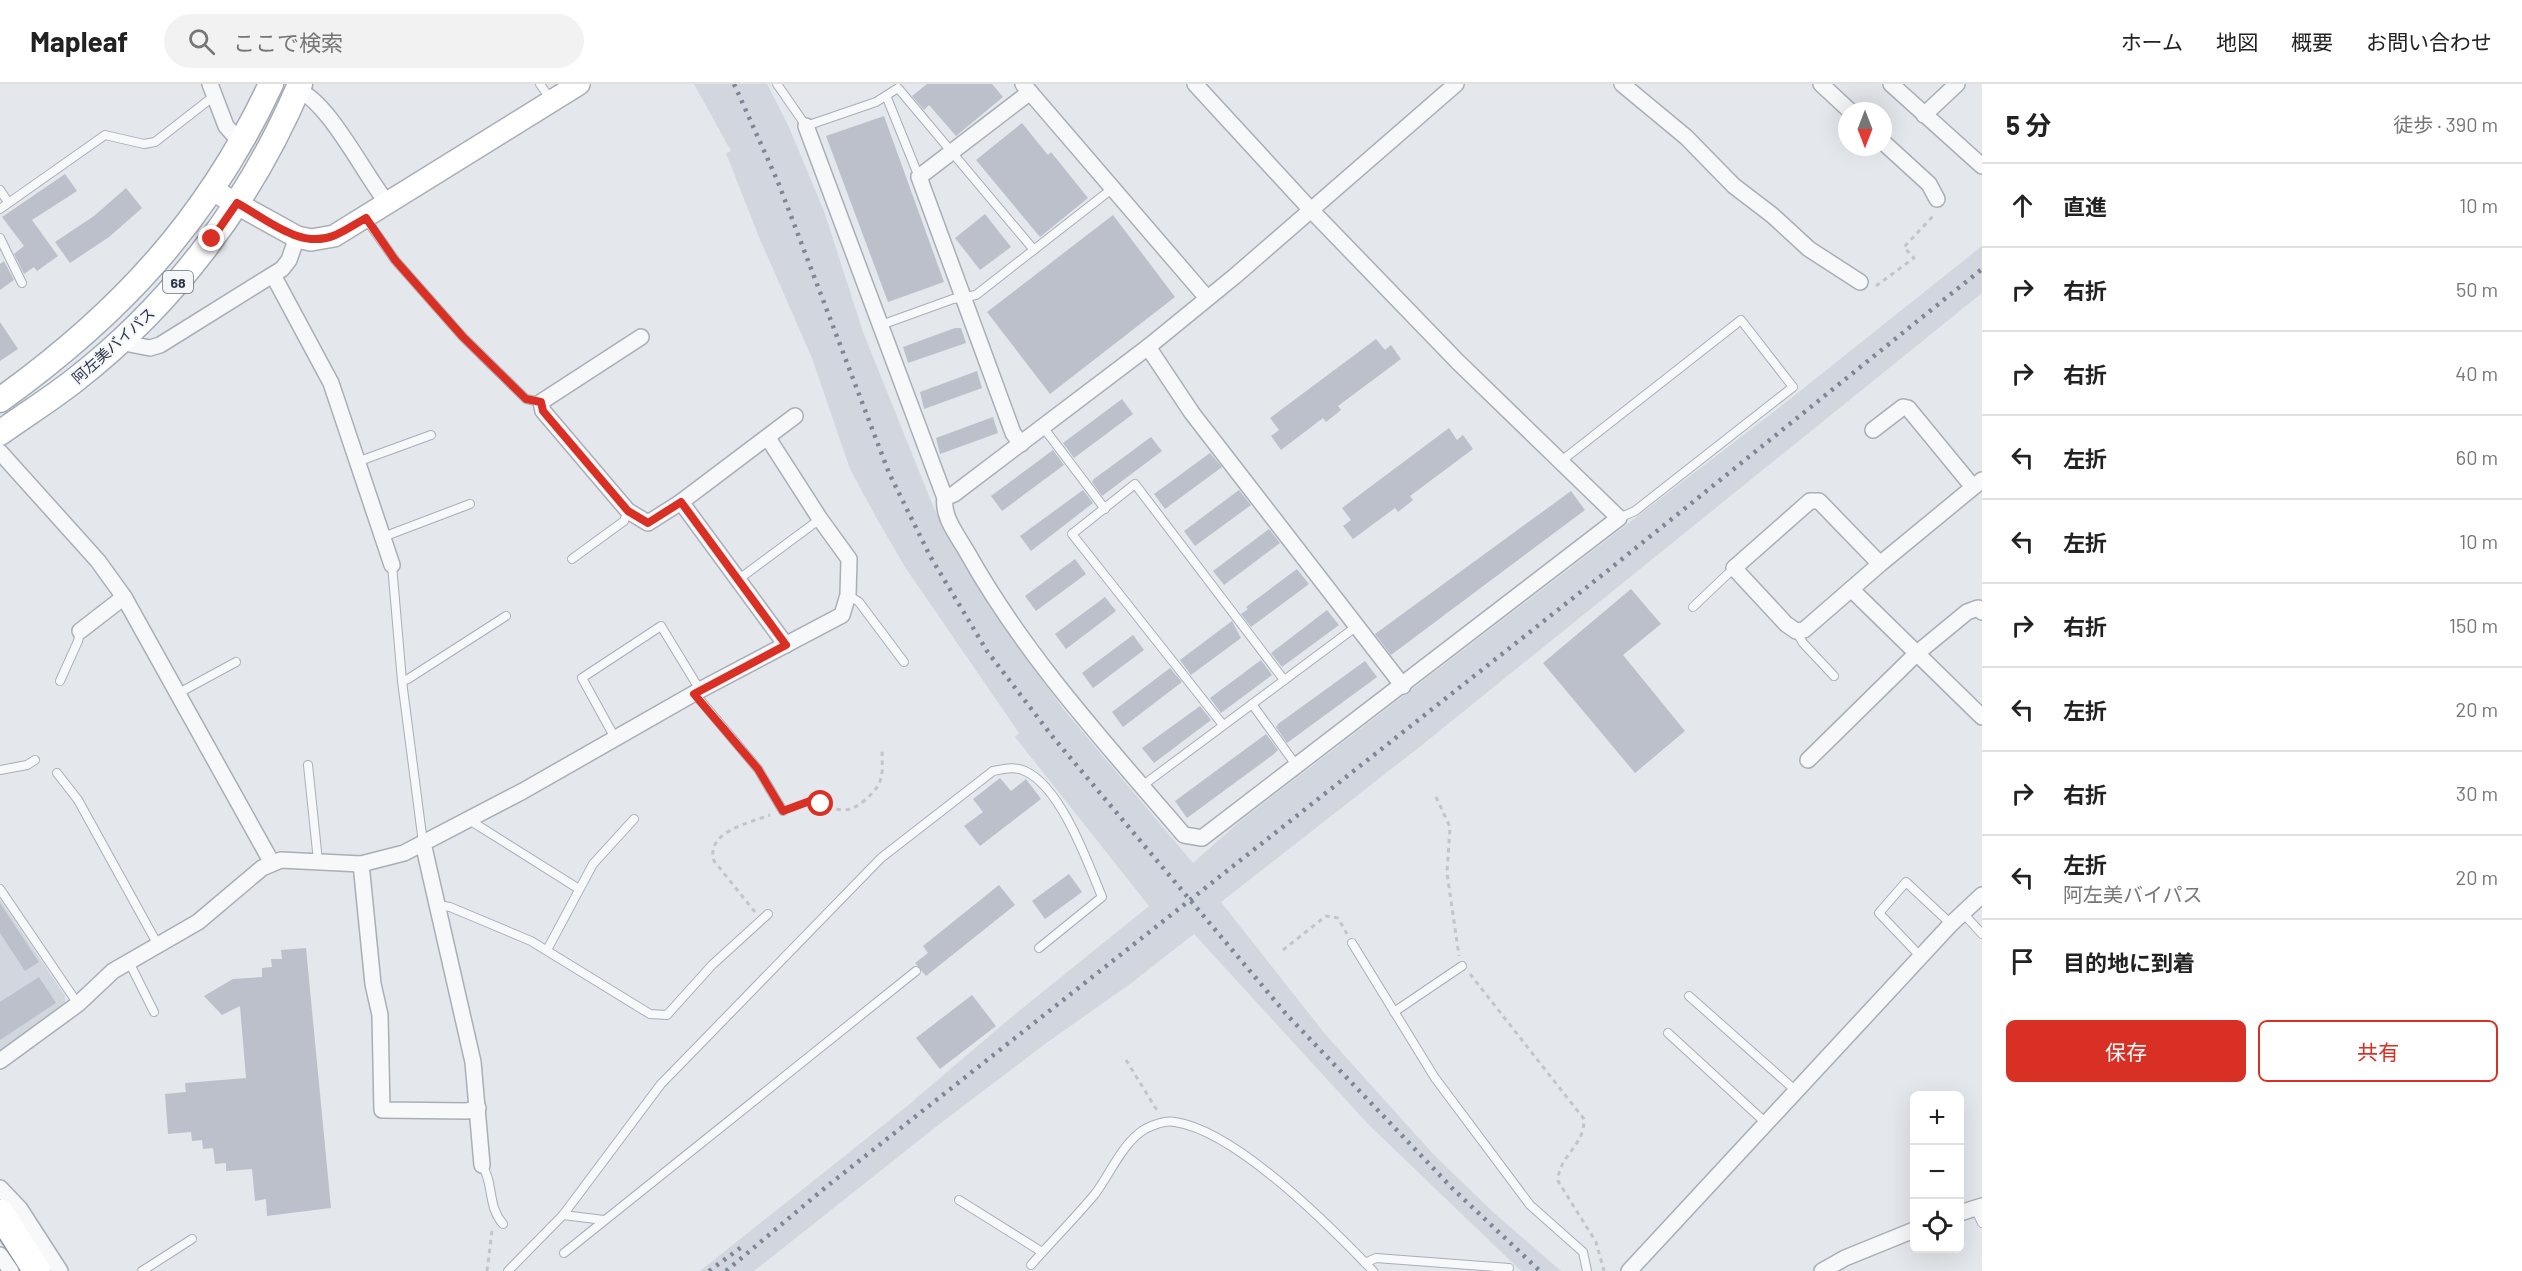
<!DOCTYPE html>
<html lang="ja">
<head>
<meta charset="utf-8">
<style>
	body { margin:0; font-family:Barlow,"Noto Sans JP",sans-serif; background:#f2f2f2; color:#222 }
	.controls { position:absolute; right:18px; bottom:18px; display:grid; overflow:hidden; border-radius:9px; box-shadow:0 6px 24px #0002 }
	.controls button { width:54px; height:54px; display:grid; place-items:center; padding:0; border:0; border-bottom:2px solid #e0e0e0; background:#fff; color:#222; font:30px sans-serif }
	.compass { position:absolute; left:1838px; top:18px; width:54px; height:54px; border-radius:50%; background:#fff; box-shadow:0 6px 24px #0002; rotate:180deg }
	.stop { position:absolute; width:18px; height:18px; margin:-14px; border:4px solid #d93025; border-radius:50%; background:#fff }
	.stop.end { background:#d93025; border-color:#fff; box-shadow:0 2px 6px #0008 }
	.list { margin:0; padding:0; list-style:none }
	h2 { display:flex; justify-content:space-between; align-items:center; height:78px; margin:0; padding:0 24px; font-size:26px }
	h2 small { font-size:20px; font-weight:400; color:#767676 }
	.list li { display:grid; grid-template-columns:39px 1fr auto; gap:18px; align-items:center; box-sizing:border-box; height:84px; padding:0 24px; border-top:2px solid #e0e0e0 }
	.list b { display:block; font-size:22px; white-space:nowrap }
	.list p { margin:0; font-size:20px; white-space:nowrap; color:#767676 }
	.list em { font-size:20px; font-style:normal; color:#767676 }
	.actions { display:flex; gap:12px; padding:18px 24px }
	.actions a { flex:1; padding:14px 0; border:2px solid #d93025; border-radius:9px; text-align:center; font-size:21px; color:#d93025 }
	.actions .main { background:#d93025; color:#fff }
	.icon { flex:none; width:33px; height:33px; fill:none; stroke:currentColor; stroke-width:2; stroke-linecap:round; stroke-linejoin:round }
	.map { position:relative; flex:none; width:1982px; height:1187px; overflow:hidden }
	header { display:flex; align-items:center; gap:36px; box-sizing:border-box; height:84px; padding:0 30px; background:#fff; border-bottom:2px solid #e0e0e0 }
	header strong { font-size:28px }
	nav { display:flex; gap:33px; margin-inline-start:auto; font-size:21px }
	.search { width:420px; height:54px; background:#f2f2f2; display:flex; align-items:center; gap:15px; box-sizing:border-box; padding:0 21px; border-radius:33px; color:#767676; font-size:22px }
	main { display:flex }
	aside { flex:1; background:#fff }
	.map>svg:first-child { display:block }
	.built { fill:#d2d6de }
	.building { fill:#bbc0ca }
	.lines { fill:none; stroke-linecap:round; stroke-linejoin:round }
	.lane-casing { stroke:#a9aeb7; stroke-width:10 }
	.street-casing { stroke:#a9aeb7; stroke-width:18 }
	.secondary-casing { stroke:#a9aeb7; stroke-width:24 }
	.primary-casing { stroke:#a3abb8; stroke-width:27 }
	.highway-casing { stroke:#8b94a3; stroke-width:30 }
	.path { stroke:#c2c5cb; stroke-width:3; stroke-dasharray:4.5 4.5; stroke-linecap:butt }
	.lane { stroke:#f7f8fa; stroke-width:8 }
	.street { stroke:#f7f8fa; stroke-width:15 }
	.secondary { stroke:#fff; stroke-width:21 }
	.primary { stroke:#fff; stroke-width:24 }
	.highway { stroke:#fff; stroke-width:27 }
	.rail { stroke:#7d8696; stroke-width:4.5; stroke-dasharray:3 6; stroke-linecap:butt }
	.route { stroke:#d93025; stroke-width:8 }
	.labels { text-anchor:middle; dominant-baseline:central; stroke-width:4.5; stroke-linejoin:round; paint-order:stroke }
	.shield { fill:#f4f6f9; stroke:#676e7b; stroke-width:1.5 }
	.shield-label { font-size:14px; font-weight:bold; fill:#2b3445 }
	.street-label { font-size:15px; fill:#2b3445; stroke:#f4f6f9 }
</style>
</head>
<body>
<header>
<strong>Mapleaf</strong>
<div class="search"><svg class="icon" aria-label="search" viewBox="0 0 24 24"><circle cx="10" cy="10" r="6"/><path d="M15 15l6 6"/></svg>ここで検索</div>
<nav><a>ホーム</a><a>地図</a><a>概要</a><a>お問い合わせ</a></nav>
</header>
<main>
<div class="map">
<svg width="1982" height="1187" viewBox="0 0 1982 1187">
	<rect width="100%" height="100%" fill="#e4e7ec"/>
	<g class="built">
		<path d="M694 0H767L788 41 824 127 863 248 933 422 949 453 993 527 1064 626 1193 779 1239 738 1780 323 1982 162V209L1422 661 1221 818 1325 950 1434 1071 1494 1129 1561 1187H1521L1368 1040 1194 850 1130 900 1045 960 937 1042 754 1187H700L906 1023 1008 936 1149 822 1015 653 1019 649 905 483 876 433 850 385 812 274 759 153 726 69 731 67Z"/>
		<path d="M0 815 65 912V921L0 969Z"/>
	</g>
	<g class="building">
		<path d="M927 0H992L1003 13 956 52 929 21 924 26 912 12Z"/>
		<path d="M884 32 944 198 888 218 826 52Z"/>
		<path d="M1022 39 1048 71 1051 68 1088 114 1040 153 976 76Z"/>
		<path d="M65 90 77 107 32 136 58 172 37 187 34 183 24 190 14 170 24 162 2 133Z"/>
		<path d="M126 104 142 124 109 153 70 179 55 158 94 132Z"/>
		<path d="M985 130 1011 163 980 186 955 154Z"/>
		<path d="M1113 131 1175 213 1050 310 987 228Z"/>
		<path d="M4 177 14 196 0 206V180Z"/>
		<path d="M0 238 18 265 0 277Z"/>
		<path d="M955 244H961L966 259 908 279 903 263Z"/>
		<path d="M1376 255 1385 266 1391 261 1401 275 1338 322 1341 326 1326 338 1323 334 1281 366 1271 352 1279 346 1270 334Z"/>
		<path d="M977 287 982 304 924 325 920 308Z"/>
		<path d="M1122 315 1133 330 1074 374 1063 359Z"/>
		<path d="M993 333 998 349 940 370 936 354Z"/>
		<path d="M1449 344 1457 356 1463 351 1473 365 1410 412 1413 416 1398 428 1395 424 1353 455 1343 442 1351 436 1342 424Z"/>
		<path d="M1151 353 1162 367 1102 412 1092 398 1094 395Z"/>
		<path d="M1053 366 1064 381 1002 427 991 412Z"/>
		<path d="M1210 369 1222 383 1165 425 1154 410Z"/>
		<path d="M1083 406 1093 419 1031 467 1020 452Z"/>
		<path d="M1239 406 1251 421 1195 462 1184 447Z"/>
		<path d="M1571 407 1585 426 1391 571 1375 550Z"/>
		<path d="M1269 445 1280 459 1224 501 1213 487Z"/>
		<path d="M1075 475 1086 490 1036 527 1025 512Z"/>
		<path d="M1297 485 1309 500 1251 543 1241 530 1248 525 1246 523Z"/>
		<path d="M1631 505 1661 540 1623 571 1685 647 1635 689 1543 579Z"/>
		<path d="M1105 513 1116 527 1066 565 1055 550Z"/>
		<path d="M1327 526 1339 541 1282 583 1271 569Z"/>
		<path d="M1232 537 1241 554 1191 591 1180 576Z"/>
		<path d="M1133 551 1144 566 1093 604 1082 589Z"/>
		<path d="M1261 576 1272 591 1221 629 1210 614Z"/>
		<path d="M1365 577 1377 593 1287 659 1276 643 1278 640Z"/>
		<path d="M1170 584 1182 598 1123 643 1112 628Z"/>
		<path d="M1200 622 1211 636 1154 679 1142 664Z"/>
		<path d="M1266 650 1278 666 1274 670 1187 734 1175 717Z"/>
		<path d="M1000 694 1011 707 1026 695 1041 715 980 762 964 742 983 728 973 715Z"/>
		<path d="M1069 790 1082 808 1045 835 1032 817Z"/>
		<path d="M999 801 1015 821 926 892 915 879 928 869 923 862Z"/>
		<path d="M0 819 39 878 25 887 0 849Z"/>
		<path d="M306 864 331 1124 267 1132 266 1115 255 1117 252 1085 226 1087V1079L215 1080 213 1064 203 1065 202 1056 192 1057 191 1048 168 1050 165 1010 186 1008 185 999 246 994 240 922 222 931 204 912 233 895 262 893V884L272 883 271 875H282L281 866Z"/>
		<path d="M39 893 56 919 0 956V918Z"/>
		<path d="M972 911 996 942 940 985 916 954Z"/>
	</g>
	<g class="lines">
		<defs>
			<g id="lane">
				<path d="M540 0 551 16"/>
				<path d="M777 0 806 42 876 18 898 4 1034 166"/>
				<path d="M887 14 919 93"/>
				<path d="M0 106 8 118"/>
				<path d="M0 125 105 51 144 60 155 58 214 12"/>
				<path d="M366 135 395 176 463 253 526 315 541 318"/>
				<path d="M0 154 22 199"/>
				<path d="M881 241 953 215 976 211 1113 104"/>
				<path d="M1043 343 1105 425"/>
				<path d="M357 378 431 351"/>
				<path d="M1560 378 1741 236 1793 303 1635 427 1619 434"/>
				<path d="M383 453 470 420"/>
				<path d="M572 475 624 437 628 427"/>
				<path d="M392 481 402 597 423 759"/>
				<path d="M739 495 820 435"/>
				<path d="M848 511 859 518 904 578"/>
				<path d="M1693 523 1734 484"/>
				<path d="M1796 547 1803 559 1834 592"/>
				<path d="M60 597 78 557 80 547"/>
				<path d="M402 597 408 595 506 532"/>
				<path d="M177 610 236 578"/>
				<path d="M695 610 758 685 783 727"/>
				<path d="M1252 620 1296 681"/>
				<path d="M1223 641 1072 450 1135 400 1284 596"/>
				<path d="M615 654 582 594 661 542 700 606"/>
				<path d="M308 681 318 777"/>
				<path d="M0 686 27 681 35 676"/>
				<path d="M57 689 78 716 158 861"/>
				<path d="M1142 702 1357 542"/>
				<path d="M471 734 474 739 579 805"/>
				<path d="M0 805 78 920"/>
				<path d="M437 821 450 823 531 857 650 930 667 931 712 881 768 830"/>
				<path d="M1963 829 1982 850"/>
				<path d="M1352 859 1435 994 1530 1121 1583 1168 1587 1187"/>
				<path d="M547 866 593 780 634 735"/>
				<path d="M1921 873 1879 829 1906 798 1951 840"/>
				<path d="M129 878 154 928"/>
				<path d="M1689 912 1795 1006"/>
				<path d="M1394 928 1462 882"/>
				<path d="M1668 949 1766 1039"/>
				<path d="M482 1081C494 1099 487 1122 503 1140"/>
				<path d="M959 1116 1042 1168"/>
				<path d="M1975 1124 1982 1139"/>
				<path d="M563 1131 604 1136"/>
				<path d="M564 1169 916 887"/>
				<path d="M1365 1179 1376 1174 1509 1184"/>
				<path d="M1031 1181C1052 1157 1075 1134 1095 1110 1110 1090 1123 1058 1145 1045 1153 1041 1166 1036 1175 1038 1236 1047 1331 1143 1373 1187"/>
				<path d="M142 1187 192 1155"/>
				<path d="M508 1187 563 1131 661 1000 702 958 881 774 993 687C1004 685 1014 682 1025 687 1061 703 1088 779 1102 813L1039 864"/>
			</g>
			<g id="street">
				<path d="M210 0 226 42 240 58"/>
				<path d="M1023 0 1207 214"/>
				<path d="M1622 0 1686 53 1734 102 1772 131 1809 165 1860 198"/>
				<path d="M1821 0 1850 27"/>
				<path d="M1891 0 1982 82"/>
				<path d="M297 6C328 16 365 92 388 120"/>
				<path d="M1924 31 1957 0"/>
				<path d="M806 42 945 414C942 433 958 452 967 468 1025 572 1107 661 1184 751L1202 754 1619 434 1458 278 1311 126 1195 0"/>
				<path d="M1883 58 1929 100 1937 115"/>
				<path d="M273 191 331 299 392 481"/>
				<path d="M641 253 541 318 543 327 628 427 648 439 681 418 786 561"/>
				<path d="M119 258 150 264 160 261 282 185 289 176 297 153"/>
				<path d="M1148 263 1192 329 1403 602"/>
				<path d="M1873 346 1903 323 1908 324 1973 403"/>
				<path d="M1021 360 1013 349 919 93 1030 8"/>
				<path d="M0 368 98 477 124 513 272 779"/>
				<path d="M945 414 954 410 1148 263 1235 192 1456 0"/>
				<path d="M681 418 795 332"/>
				<path d="M1880 480 1819 417H1810L1734 484 1786 540 1796 547 1804 546 1880 480 1982 396"/>
				<path d="M1851 505 1982 633"/>
				<path d="M80 547 124 513"/>
				<path d="M1808 676 1916 570 1967 528 1978 524 1982 528"/>
				<path d="M423 759 473 978 482 1081"/>
				<path d="M361 780 373 900 380 931 382 1026 467 1027 478 1024"/>
				<path d="M0 977 78 920 113 887 198 838 262 784 281 776 361 780 404 769 523 707 700 606 842 531 848 511 849 475 820 435 768 354"/>
				<path d="M0 1104 20 1125 60 1187"/>
				<path d="M1960 1129 1982 1122"/>
				<path d="M0 1171 11 1187"/>
				<path d="M1629 1187 1951 840 1982 811"/>
				<path d="M1822 1187 1845 1174 1914 1146"/>
			</g>
			<path id="secondary" d="M212 106 297 153 311 156 334 152 579 0"/>
			<g id="primary">
				<path d="M0 316C120 230 208 135 271 0"/>
				<path d="M0 349C25 331 51 315 75 296 174 219 251 116 300 0"/>
			</g>
			<path id="highway" d="M0 1129 37 1187"/>
		</defs>
		<use href="#lane" class="lane-casing"/>
		<use href="#street" class="street-casing"/>
		<use href="#secondary" class="secondary-casing"/>
		<use href="#primary" class="primary-casing"/>
		<use href="#highway" class="highway-casing"/>
		<g class="path">
			<path d="M1876 202 1914 174 1904 163 1935 130"/>
			<path d="M1436 713 1450 743 1447 789 1459 872"/>
			<path d="M793 723C821 713 818 724 843 726 852 726 857 722 864 717 886 698 882 690 882 663"/>
			<path d="M755 828 714 777C705 748 749 739 770 731"/>
			<path d="M1283 866 1326 832 1338 834 1347 850"/>
			<path d="M1470 890 1584 1035C1585 1062 1558 1072 1558 1097L1596 1158 1604 1187"/>
			<path d="M1126 976 1158 1028"/>
			<path d="M487 1187 492 1147"/>
		</g>
		<use href="#lane" class="lane"/>
		<use href="#street" class="street"/>
		<use href="#secondary" class="secondary"/>
		<use href="#primary" class="primary"/>
		<use href="#highway" class="highway"/>
		<g class="rail">
			<path d="M734 0 778 98 889 389 930 472 987 567 1052 652 1287 931 1453 1105 1540 1187"/>
			<path d="M709 1187 743 1162"/>
			<path d="M726 1187 826 1103 1606 488 1982 185"/>
		</g>
	</g>
	<g class="lines">
		<path class="route" d="M212 155 237 119C265 134 299 165 333 152 344 148 355 140 366 134L395 176 463 253 526 315 541 318 543 327 628 427 648 439 681 418 786 561 694 610 758 685 783 727 810 717 821 720"/>
	</g>
	<g class="labels">
		<rect class="shield" x="163" y="187" width="30" height="22" rx="4.5"/>
		<g class="shield-label">
			<text x="178" y="198">68</text>
		</g>
		<g class="street-label">
			<text transform="translate(113 261) rotate(-42)">阿左美バイパス</text>
		</g>
	</g>
</svg>
<div class="controls">
<button>+</button>
<button>−</button>
<button><svg class="icon" aria-label="locate" viewBox="0 0 24 24"><circle cx="12" cy="12" r="6"/><path d="M12 2v4M12 18v4M2 12h4M18 12h4"/></svg></button>
</div>
<svg class="compass" viewBox="-18 -18 36 36"><path d="M0-13l5 13h-10z" fill="#e53935"/><path d="M0 13l5-13h-10z" fill="#767676"/></svg>
<div class="stop" style="left:821px;top:720px"></div>
<div class="stop end" style="left:212px;top:155px"></div>
</div>
<aside>
<h2>5 分<small>徒歩 · 390 m</small></h2>
<ul class="list">
<li><svg class="icon" aria-label="ahead" viewBox="0 0 24 24"><path d="M12 20V5M6 11l6-6 6 6"/></svg><div><b>直進</b></div><em>10 m</em></li>
<li><svg class="icon" aria-label="right" viewBox="0 0 24 24"><path d="M7 20v-9h11M14 6l5 5-5 5"/></svg><div><b>右折</b></div><em>50 m</em></li>
<li><svg class="icon" aria-label="right" viewBox="0 0 24 24"><path d="M7 20v-9h11M14 6l5 5-5 5"/></svg><div><b>右折</b></div><em>40 m</em></li>
<li><svg class="icon" aria-label="left" viewBox="0 0 24 24"><path d="M17 20v-9H6M10 6l-5 5 5 5"/></svg><div><b>左折</b></div><em>60 m</em></li>
<li><svg class="icon" aria-label="left" viewBox="0 0 24 24"><path d="M17 20v-9H6M10 6l-5 5 5 5"/></svg><div><b>左折</b></div><em>10 m</em></li>
<li><svg class="icon" aria-label="right" viewBox="0 0 24 24"><path d="M7 20v-9h11M14 6l5 5-5 5"/></svg><div><b>右折</b></div><em>150 m</em></li>
<li><svg class="icon" aria-label="left" viewBox="0 0 24 24"><path d="M17 20v-9H6M10 6l-5 5 5 5"/></svg><div><b>左折</b></div><em>20 m</em></li>
<li><svg class="icon" aria-label="right" viewBox="0 0 24 24"><path d="M7 20v-9h11M14 6l5 5-5 5"/></svg><div><b>右折</b></div><em>30 m</em></li>
<li><svg class="icon" aria-label="left" viewBox="0 0 24 24"><path d="M17 20v-9H6M10 6l-5 5 5 5"/></svg><div><b>左折</b><p>阿左美バイパス</p></div><em>20 m</em></li>
<li><svg class="icon" aria-label="arrive" viewBox="0 0 24 24"><path d="M6 21V4h12l-3 4 3 4H6"/></svg><div><b>目的地に到着</b></div></li>
</ul>
<div class="actions"><a class="main">保存</a><a>共有</a></div>
</aside>
</main>
</body>
</html>
